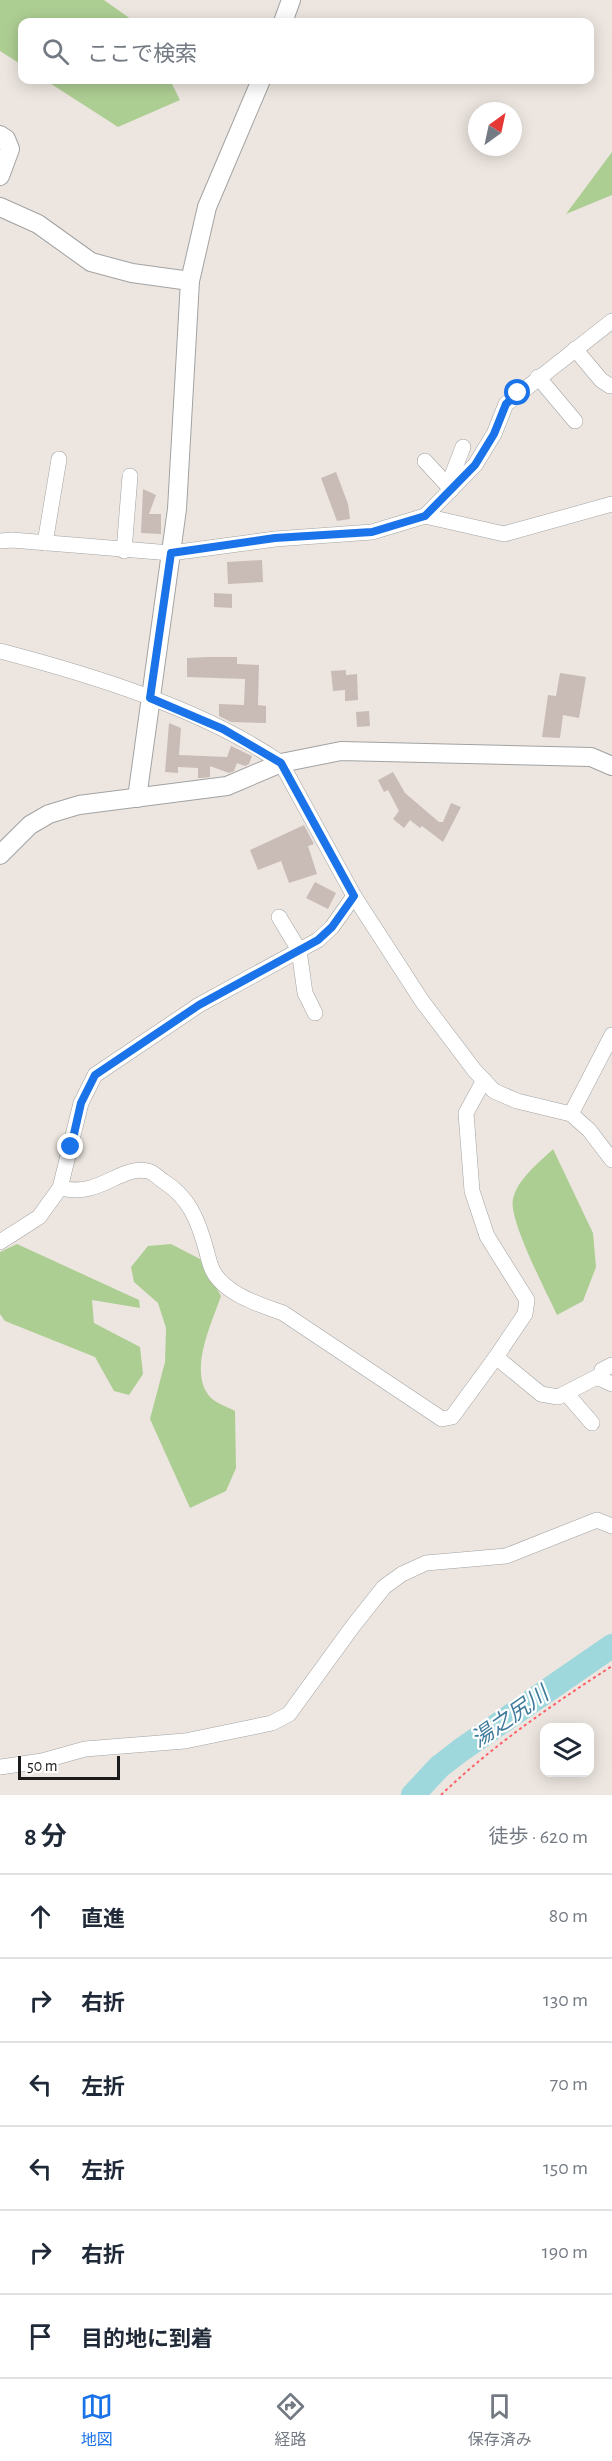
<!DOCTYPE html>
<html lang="ja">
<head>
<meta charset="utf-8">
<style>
	body { margin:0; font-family:"Alegreya Sans","Noto Sans JP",sans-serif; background:#f6f6f7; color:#1f2937 }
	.controls { position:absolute; right:18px; bottom:18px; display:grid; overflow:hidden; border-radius:12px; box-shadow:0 3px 15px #0003 }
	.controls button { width:54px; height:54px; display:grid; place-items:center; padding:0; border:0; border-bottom:2px solid #e0e1e3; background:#fff; color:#1f2937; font:30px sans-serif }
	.compass { position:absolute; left:468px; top:102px; width:54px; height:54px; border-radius:50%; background:#fff; box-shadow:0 3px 15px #0003; rotate:33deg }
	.scale { position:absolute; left:18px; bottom:15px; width:102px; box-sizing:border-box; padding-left:6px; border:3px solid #1b1b1b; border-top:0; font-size:16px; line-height:21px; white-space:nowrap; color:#1b1b1b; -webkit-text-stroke:4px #fff; paint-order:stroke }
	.stop { position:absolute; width:18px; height:18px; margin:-14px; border:4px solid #1a73e8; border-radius:50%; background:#fff }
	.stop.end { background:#1a73e8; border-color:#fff; box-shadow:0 2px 6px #0008 }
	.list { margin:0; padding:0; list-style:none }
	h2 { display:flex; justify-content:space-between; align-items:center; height:78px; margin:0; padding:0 24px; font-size:26px }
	h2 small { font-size:20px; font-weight:400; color:#747a83 }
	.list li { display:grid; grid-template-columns:39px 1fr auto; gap:18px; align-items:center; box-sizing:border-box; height:84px; padding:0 24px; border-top:2px solid #e0e1e3 }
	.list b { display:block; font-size:22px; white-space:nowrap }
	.list em { font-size:20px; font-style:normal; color:#747a83 }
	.icon { flex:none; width:33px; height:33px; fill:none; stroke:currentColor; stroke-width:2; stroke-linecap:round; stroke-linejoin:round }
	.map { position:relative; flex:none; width:612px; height:1795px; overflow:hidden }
	.search { position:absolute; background:#fff; box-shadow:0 3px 15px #0003; left:18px; right:18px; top:18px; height:66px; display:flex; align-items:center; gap:15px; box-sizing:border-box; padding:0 21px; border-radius:12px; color:#747a83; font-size:22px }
	.sheet { height:582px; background:#fff }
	nav { display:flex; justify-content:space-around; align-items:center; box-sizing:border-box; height:84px; border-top:2px solid #e0e1e3; background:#fff; font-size:16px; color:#747a83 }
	nav a { display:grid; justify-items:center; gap:3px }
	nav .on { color:#1a73e8 }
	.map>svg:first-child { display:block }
	.forest { fill:#adce93 }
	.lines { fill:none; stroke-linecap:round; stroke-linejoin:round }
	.river { stroke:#9ed8dd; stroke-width:24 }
	.building { fill:#c9bcb6 }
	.minor-casing { stroke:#a2a2a2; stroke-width:16 }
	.tertiary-casing { stroke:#a2a2a2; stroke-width:20 }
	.path { stroke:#fd6068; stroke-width:2; stroke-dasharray:3 3; stroke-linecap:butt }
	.minor { stroke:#fff; stroke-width:15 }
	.tertiary { stroke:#fff; stroke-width:18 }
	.route { stroke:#1a73e8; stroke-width:8 }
	.labels { text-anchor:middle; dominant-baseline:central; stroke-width:4.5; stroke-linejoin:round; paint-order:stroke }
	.water-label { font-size:22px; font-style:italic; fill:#417c9c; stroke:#fff }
</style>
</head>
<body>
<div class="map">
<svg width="612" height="1795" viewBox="0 0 612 1795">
	<rect width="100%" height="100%" fill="#ede6e0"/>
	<g class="forest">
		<path d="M0 0H104L135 22H22V65L0 51Z"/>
		<path d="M45 80H170L180 100 118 127Z"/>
		<path d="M612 152V195L566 214Z"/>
		<path d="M553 1149 593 1233 596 1267 583 1301 557 1315C547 1293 508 1219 513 1199 518 1178 539 1163 553 1149Z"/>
		<path d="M17 1244 139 1300 140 1308 92 1300 94 1323 140 1347 143 1374 129 1395 114 1391 95 1357 5 1321 0 1314V1252Z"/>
		<path d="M171 1244 200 1259 221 1296C212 1323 187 1373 211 1398 216 1403 228 1407 235 1411L236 1468 226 1491 190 1508 150 1419 165 1362 166 1328 158 1303 134 1282 131 1267 148 1246Z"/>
	</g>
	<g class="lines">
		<path class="river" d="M413 1795 439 1767 461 1750 612 1646"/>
	</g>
	<g class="building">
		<path d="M336 472 348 504 350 519 337 521 321 478Z"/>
		<path d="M143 489 156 495 149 514H161V534L141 533Z"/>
		<path d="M262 560 263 582 228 584 227 562Z"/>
		<path d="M214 593 232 594V608L214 607Z"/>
		<path d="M208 657H237V664L259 665 258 705 266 706V723L231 722 219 716V704L244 705 245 679 187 677V658Z"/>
		<path d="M346 670V675L357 674 358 700 345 701V690L333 691 331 671Z"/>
		<path d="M560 673 586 677 579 718 563 715 560 738 542 737 548 695 556 696Z"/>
		<path d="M369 711 370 726 357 727 356 712Z"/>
		<path d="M169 723 181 728 179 755 227 757 231 746 252 756 249 764 245 766 237 763 234 771 229 773 210 766V777L202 778H198V768L178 767V773L165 772Z"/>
		<path d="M393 772 405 793 439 822H443L451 803 461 807 443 842 422 826 420 828 410 820 404 828 393 819 399 811 388 790 384 792 378 780Z"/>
		<path d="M304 825 314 844 308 846 317 874 289 883 281 861 258 870 250 850Z"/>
		<path d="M315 882 336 893 328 909 306 898Z"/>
	</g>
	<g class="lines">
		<defs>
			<g id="minor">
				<path d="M575 349 601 380 610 386"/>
				<path d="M538 377 575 421"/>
				<path d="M425 461 448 486"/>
				<path d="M451 490 448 486 463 447"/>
				<path d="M425 516 475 465 494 434 506 404 612 321"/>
				<path d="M0 541 12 540 171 553 275 539 372 532 425 516 504 534 612 504"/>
				<path d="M45 543 59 459"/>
				<path d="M124 551 130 476"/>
				<path d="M0 651C92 675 203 709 281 763L354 896 422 1001 475 1071 494 1091 517 1101 571 1114 589 1130 612 1160"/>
				<path d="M279 917 299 950 305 993 315 1013"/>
				<path d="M484 1080 466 1113 472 1191 487 1236 527 1300 525 1314 496 1357"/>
				<path d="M571 1114 612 1035"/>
				<path d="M60 1188C101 1198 119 1165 148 1171 153 1172 159 1178 163 1181 189 1197 198 1220 206 1249 208 1255 209 1264 213 1271 225 1294 260 1305 283 1313L442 1419 452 1417 496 1357 541 1394 558 1397 597 1377 612 1384"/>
				<path d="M0 1242 39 1217 60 1188 81 1103 95 1075 199 1005 318 940 332 927 354 896"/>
				<path d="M601 1379 602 1370 612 1365"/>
				<path d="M566 1393 592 1423"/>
				<path d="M0 1767 42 1761 85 1749 185 1741 272 1723 289 1714 353 1626 384 1587 402 1574 426 1563 506 1556 597 1520 612 1526"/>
			</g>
			<g id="tertiary">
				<path d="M283 22 291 0"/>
				<path d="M0 135 6 139 10 149 0 176"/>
				<path d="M0 207 38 224 91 262 132 273 190 281 177 509 137 798"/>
				<path d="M190 281 207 207 261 80"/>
				<path d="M0 855 30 825 49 814 79 805 227 786 281 763 341 751 591 757 612 766"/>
			</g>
		</defs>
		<use href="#minor" class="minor-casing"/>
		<use href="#tertiary" class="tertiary-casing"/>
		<path class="path" d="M441 1795C493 1745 552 1705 612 1666"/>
		<use href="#minor" class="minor"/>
		<use href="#tertiary" class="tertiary"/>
	</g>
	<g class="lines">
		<path class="route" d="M71 1147 81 1103 95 1075 199 1005 318 940 332 927 354 896 281 763 223 729 150 698 171 553 275 538 372 532 425 516 475 465 494 434 506 404 518 393"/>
	</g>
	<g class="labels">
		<g class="water-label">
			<text transform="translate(510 1717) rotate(-35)">湯之尻川</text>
		</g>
	</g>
</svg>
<div class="controls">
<button><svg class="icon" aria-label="layers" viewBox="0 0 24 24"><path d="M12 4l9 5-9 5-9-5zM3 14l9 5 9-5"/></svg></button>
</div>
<svg class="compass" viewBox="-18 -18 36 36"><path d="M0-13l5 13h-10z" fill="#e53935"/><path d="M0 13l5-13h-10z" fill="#747a83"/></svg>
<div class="scale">50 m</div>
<div class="stop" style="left:518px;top:393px"></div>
<div class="stop end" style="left:71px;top:1147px"></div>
<div class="search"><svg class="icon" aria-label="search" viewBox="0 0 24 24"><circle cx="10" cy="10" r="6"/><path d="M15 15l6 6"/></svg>ここで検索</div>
</div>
<section class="sheet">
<h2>8 分<small>徒歩 · 620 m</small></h2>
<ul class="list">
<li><svg class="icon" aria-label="ahead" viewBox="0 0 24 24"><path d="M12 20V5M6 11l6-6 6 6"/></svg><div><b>直進</b></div><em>80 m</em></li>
<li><svg class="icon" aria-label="right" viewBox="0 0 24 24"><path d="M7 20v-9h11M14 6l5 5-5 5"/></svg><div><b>右折</b></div><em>130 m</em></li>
<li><svg class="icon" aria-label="left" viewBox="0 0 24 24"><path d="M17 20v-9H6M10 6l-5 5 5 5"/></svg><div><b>左折</b></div><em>70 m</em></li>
<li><svg class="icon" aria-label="left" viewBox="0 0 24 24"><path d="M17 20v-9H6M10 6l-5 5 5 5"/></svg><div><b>左折</b></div><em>150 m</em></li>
<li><svg class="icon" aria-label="right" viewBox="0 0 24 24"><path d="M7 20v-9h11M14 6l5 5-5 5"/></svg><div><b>右折</b></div><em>190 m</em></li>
<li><svg class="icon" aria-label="arrive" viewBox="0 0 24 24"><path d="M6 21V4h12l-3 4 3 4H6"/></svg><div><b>目的地に到着</b></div></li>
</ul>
</section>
<nav>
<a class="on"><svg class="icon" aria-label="map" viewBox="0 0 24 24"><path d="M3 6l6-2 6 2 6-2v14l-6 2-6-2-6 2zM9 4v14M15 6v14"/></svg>地図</a>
<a><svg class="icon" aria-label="directions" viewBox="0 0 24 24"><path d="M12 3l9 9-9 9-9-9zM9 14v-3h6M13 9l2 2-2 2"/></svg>経路</a>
<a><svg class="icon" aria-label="saved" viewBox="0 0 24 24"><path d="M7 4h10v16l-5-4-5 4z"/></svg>保存済み</a>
</nav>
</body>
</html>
